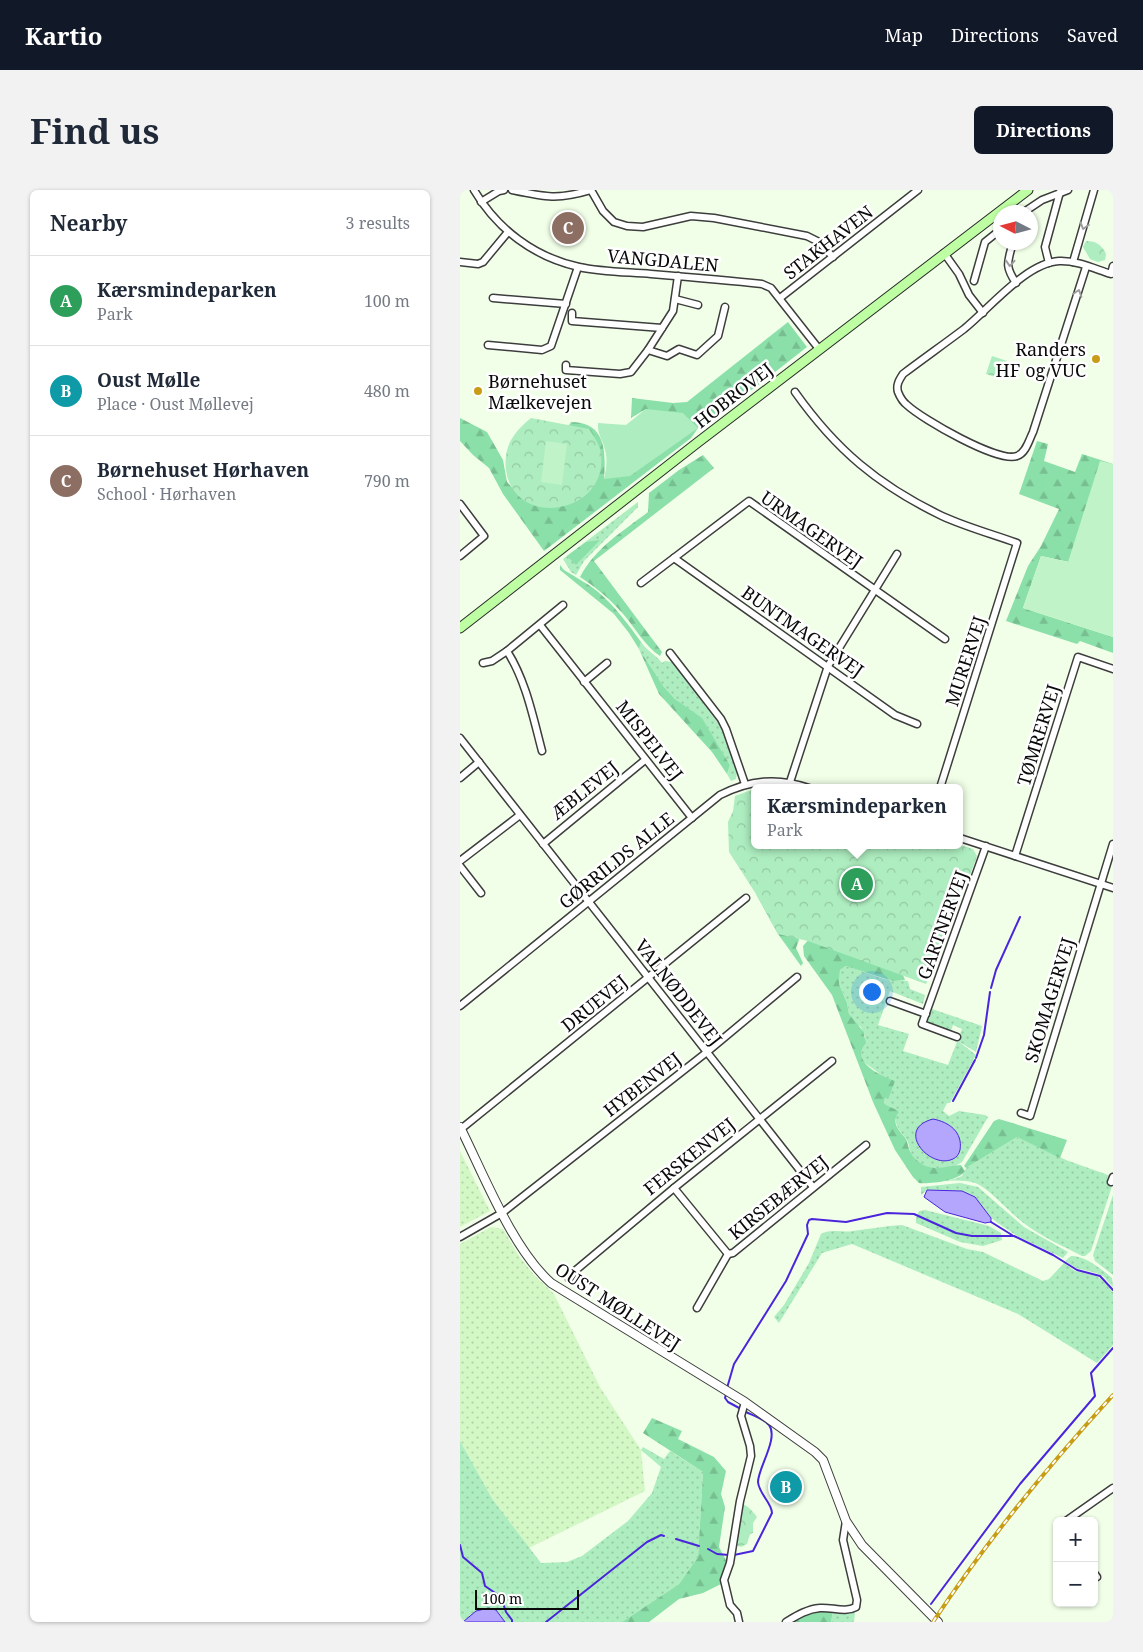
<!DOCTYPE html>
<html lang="en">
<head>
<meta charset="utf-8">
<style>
	body { margin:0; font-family:"Noto Serif",serif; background:#f2f2f3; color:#1f2937 }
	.controls { position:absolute; right:15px; bottom:15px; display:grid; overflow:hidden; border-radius:8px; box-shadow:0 1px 4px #0004 }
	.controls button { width:45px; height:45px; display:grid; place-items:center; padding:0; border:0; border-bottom:1px solid #e0e1e3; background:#fff; color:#1f2937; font:25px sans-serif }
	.compass { position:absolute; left:533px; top:15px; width:45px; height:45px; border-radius:50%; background:#fff; box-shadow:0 1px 4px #0004; rotate:276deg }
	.scale { position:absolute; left:15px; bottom:12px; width:104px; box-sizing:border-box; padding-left:5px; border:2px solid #0a0a0a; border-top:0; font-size:14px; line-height:18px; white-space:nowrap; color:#0a0a0a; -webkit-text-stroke:4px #fff; paint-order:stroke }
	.you { position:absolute; left:411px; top:801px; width:18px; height:18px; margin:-12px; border:4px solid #fff; border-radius:50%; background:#1a73e8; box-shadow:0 0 0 8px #1a73e833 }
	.badge { display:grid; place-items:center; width:32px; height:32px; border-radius:50%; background:#111827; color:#fff; font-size:16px; font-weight:700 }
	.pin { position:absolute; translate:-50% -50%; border:2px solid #fff; box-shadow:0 1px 5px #0006 }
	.popup { position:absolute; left:291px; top:594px; width:212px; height:65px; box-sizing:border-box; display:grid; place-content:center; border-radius:8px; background:#fff; filter:drop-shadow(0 1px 4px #0005); font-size:16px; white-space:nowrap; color:#747a83 }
	.popup b { font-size:19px; color:#1f2937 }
	.popup::after { content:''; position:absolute; left:50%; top:100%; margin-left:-10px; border:10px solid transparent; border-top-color:#fff }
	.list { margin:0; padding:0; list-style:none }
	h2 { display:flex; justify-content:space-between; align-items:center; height:65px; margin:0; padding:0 20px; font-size:21px }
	h2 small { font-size:16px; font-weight:400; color:#747a83 }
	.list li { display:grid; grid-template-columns:32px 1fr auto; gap:15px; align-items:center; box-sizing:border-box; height:90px; padding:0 20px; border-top:1px solid #e0e1e3 }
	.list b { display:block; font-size:19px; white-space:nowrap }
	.list p { margin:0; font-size:16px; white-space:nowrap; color:#747a83 }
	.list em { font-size:16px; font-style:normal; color:#747a83 }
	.map { position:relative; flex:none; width:653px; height:1432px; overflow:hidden; border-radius:8px }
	header { display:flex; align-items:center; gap:30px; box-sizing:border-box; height:70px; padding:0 25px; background:#111827; color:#fff }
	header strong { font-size:24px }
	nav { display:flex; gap:28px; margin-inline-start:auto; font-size:18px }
	.intro { display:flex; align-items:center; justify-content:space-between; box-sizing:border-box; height:120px; padding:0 30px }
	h1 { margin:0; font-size:35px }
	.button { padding:12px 22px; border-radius:8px; background:#111827; color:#fff; font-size:18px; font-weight:700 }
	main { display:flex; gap:30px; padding:0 30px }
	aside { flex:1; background:#fff; border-radius:8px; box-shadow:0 1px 4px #0004 }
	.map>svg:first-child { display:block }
	.farmland { fill:url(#farmland-dots) }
	.grass { fill:url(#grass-dots) }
	.forest { fill:url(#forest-firs) }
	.park { fill:url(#park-crowns) }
	.garden { fill:#adedbf }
	.pitch { fill:#c0f3c8 }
	.water { fill:#b5a6fd; stroke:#4a25dc }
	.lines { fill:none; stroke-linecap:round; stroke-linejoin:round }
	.stream { stroke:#4a25dc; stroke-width:2 }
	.minor-casing { stroke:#3d3d3d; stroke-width:9 }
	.tertiary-casing { stroke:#3d3d3d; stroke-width:10 }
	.secondary-casing { stroke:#2c2c2c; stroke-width:11 }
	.minor { stroke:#fff; stroke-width:6 }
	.tertiary { stroke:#fff; stroke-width:8 }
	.secondary { stroke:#bfffa3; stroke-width:9 }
	.rail-casing { stroke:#c89c15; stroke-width:4 }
	.rail { stroke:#fff; stroke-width:2; stroke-dasharray:5.5; stroke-linecap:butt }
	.oneway { stroke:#9d9d9d }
	.poi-dot { fill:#c89c15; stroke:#fff; stroke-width:2 }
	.labels { text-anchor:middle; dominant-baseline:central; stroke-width:5; stroke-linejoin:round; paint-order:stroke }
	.street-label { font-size:18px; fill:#0a0a0a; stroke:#fff }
	.poi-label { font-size:18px; fill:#0a0a0a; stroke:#fff; text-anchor:end }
</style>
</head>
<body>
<header>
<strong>Kartio</strong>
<nav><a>Map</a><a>Directions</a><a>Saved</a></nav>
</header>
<div class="intro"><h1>Find us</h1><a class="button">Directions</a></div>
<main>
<aside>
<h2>Nearby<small>3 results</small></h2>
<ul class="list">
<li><span class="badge" style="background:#2e9e5b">A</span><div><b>Kærsmindeparken</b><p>Park</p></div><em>100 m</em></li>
<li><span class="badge" style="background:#0f9aa8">B</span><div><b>Oust Mølle</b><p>Place · Oust Møllevej</p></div><em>480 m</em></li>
<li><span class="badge" style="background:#8d6e63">C</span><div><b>Børnehuset Hørhaven</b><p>School · Hørhaven</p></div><em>790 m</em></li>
</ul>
</aside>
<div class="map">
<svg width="653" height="1432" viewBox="0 0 653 1432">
	<defs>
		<pattern id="farmland-dots" width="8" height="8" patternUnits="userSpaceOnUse" patternTransform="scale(1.25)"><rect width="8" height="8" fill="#d3f8c5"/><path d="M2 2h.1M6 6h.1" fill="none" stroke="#b4d3a8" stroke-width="1.8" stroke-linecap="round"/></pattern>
		<pattern id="grass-dots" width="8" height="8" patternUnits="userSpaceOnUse" patternTransform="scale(1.25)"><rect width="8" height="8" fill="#adedbf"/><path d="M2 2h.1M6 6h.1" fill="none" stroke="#94caa3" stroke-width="1.8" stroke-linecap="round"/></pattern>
		<pattern id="forest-firs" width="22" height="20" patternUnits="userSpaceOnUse" patternTransform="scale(1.25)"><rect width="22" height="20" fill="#8be0a9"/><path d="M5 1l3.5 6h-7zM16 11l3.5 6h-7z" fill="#77bf90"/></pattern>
		<pattern id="park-crowns" width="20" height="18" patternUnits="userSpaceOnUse" patternTransform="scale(1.25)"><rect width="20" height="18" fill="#adedbf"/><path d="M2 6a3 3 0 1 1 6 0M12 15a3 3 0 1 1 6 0" fill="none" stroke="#94caa3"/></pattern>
	</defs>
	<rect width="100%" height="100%" fill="#f1ffe8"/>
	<g class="farmland">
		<path d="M0 961 30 1021 0 1037Z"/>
		<path d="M31 1037 43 1039 59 1066 74 1085 94 1104 140 1197 181 1260 185 1301 69 1358 33 1310 0 1251V1054Z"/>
	</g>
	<g class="grass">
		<path d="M178 312V317L124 371 116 385 111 382 103 369Z"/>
		<path d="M181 452C187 461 196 465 202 473L205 471 212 472 258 533 263 543 277 583 276 589 271 591 267 584 270 575 242 529 215 509 204 497 179 459Z"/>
		<path d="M386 776C399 779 411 785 424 789 432 791 440 790 448 791L450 799 465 805 463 814 430 801 418 835 449 844 443 861 488 875 502 839 493 835 491 841 467 832 472 819 522 836 516 862 498 851 516 865 490 913H487L483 921 489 926 499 921 525 925 528 927 502 972C488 982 462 981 452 965 449 960 449 954 447 950 441 941 434 937 436 925L424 913 425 908 422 886C405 870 395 875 405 847L401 837 397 835 389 824 387 813 379 794 380 780Z"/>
		<path d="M557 947 606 970 648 985 647 989 653 993 631 1061 625 1066H622C603 1056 582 1047 565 1034 552 1025 528 997 515 993 499 988 479 992 462 993L495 989 502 986 506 978Z"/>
		<path d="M500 993 518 997 564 1037 608 1062 603 1068 557 1046 538 1033 530 1027 515 1007 502 1002 467 1000 461 1005V997Z"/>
		<path d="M653 1005V1085L635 1071 633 1065Z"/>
		<path d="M465 1020 529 1036 541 1043 542 1050 523 1056 500 1052 456 1033V1028L459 1021Z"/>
		<path d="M442 1035 507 1059 523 1062 583 1091 589 1089 604 1073 615 1081 636 1086 642 1090 653 1102V1155L637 1173 558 1124 392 1054 362 1063 319 1133 314 1127 324 1115 349 1073 361 1044C372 1038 382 1043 393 1041 409 1039 425 1036 442 1035Z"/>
		<path d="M611 1066C626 1066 641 1079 652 1088L653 1097 643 1086 636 1083 616 1078 605 1071Z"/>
		<path d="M0 1251 33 1310 81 1373 107 1372 122 1366 168 1331 192 1303 201 1277 181 1260 183 1257 204 1269 210 1261 243 1282 238 1367 219 1394 162 1432H0Z"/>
		<path d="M373 1421 395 1422 394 1432H371Z"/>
	</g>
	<g class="forest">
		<path d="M328 132 347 157 296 197 271 212 238 238 231 248 84 361 43 304 29 278 13 265 0 251V228L27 242 43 270 47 292 57 303 66 310 111 232C146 232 146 262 144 289L186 219 171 228 172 208 213 213 227 212Z"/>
		<path d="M577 251 588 254 584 271 615 282 622 264 653 274V282L609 372 581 366 563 418 653 447V463L620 451 617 454 546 431 568 376 581 356 599 319 559 304Z"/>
		<path d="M243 265 254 278 134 371 202 462 200 466C185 456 175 438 164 425 151 410 137 398 120 387 136 357 162 342 188 322L189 303 219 280Z"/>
		<path d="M140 350 116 375 107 366 126 352Z"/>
		<path d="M100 375 104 380C115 387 127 393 137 401 155 416 168 434 181 452L179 459 204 497 215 509 242 528 270 575 267 584 252 562 199 504 179 459 169 443 154 424 100 380Z"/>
		<path d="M296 704 336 739 339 750 336 758 343 773 341 776 318 744Z"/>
		<path d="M351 747 442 782 445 790 434 791 423 788 386 776 380 780 379 794 387 813 389 824 403 841 406 853C389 871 421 886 435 891L429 907 425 908 424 913C428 918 434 917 439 922 430 933 440 941 446 949 447 951 448 955 448 956 451 966 457 972 466 976 481 981 488 975 501 975L505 981C499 991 470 994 459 993L453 987 435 960 413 912 372 805 344 766 343 756Z"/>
		<path d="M539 929 607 950 600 968 557 947 506 978 504 976 534 931Z"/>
		<path d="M192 1228 222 1241 218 1249 254 1267 266 1281 261 1304 265 1317 259 1357 267 1372 261 1394 243 1403 219 1409 189 1432H162L219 1394 238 1367 243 1282 183 1243Z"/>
		<path d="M357 1420 373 1421 371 1432H330L344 1423Z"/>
	</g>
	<g class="park">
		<path d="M626 51C636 51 642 55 646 64L645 70 638 72 630 69 623 57Z"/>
		<path d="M532 166 547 171 541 189 526 184Z"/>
		<path d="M71 228 129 239C133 245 138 252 140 259 154 323 55 342 46 280 43 256 54 242 71 228Z"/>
		<path d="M294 599V655H500L513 659 517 666 508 691 501 697 466 794 348 751 318 744 296 704 269 662 268 632 273 621 275 606Z"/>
		<path d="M282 1314C288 1315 294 1323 297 1327L293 1333V1343L290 1344 287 1354 281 1357 276 1355 275 1349 279 1337Z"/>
	</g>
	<path class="garden" d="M186 219 223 223 238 238 170 286 144 289C146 280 148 270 145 260 143 250 137 244 138 233L166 235Z"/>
	<g class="pitch">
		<path d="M86 251 107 254 102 295 81 292Z"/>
		<path d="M640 271 653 274V447L563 418 581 366 608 372Z"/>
	</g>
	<g class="water">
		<path d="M473 929C489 932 503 942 500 960 499 964 497 967 493 969 470 980 434 939 473 929Z"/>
		<path d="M467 1000 502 1001 515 1007 531 1028V1032L525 1033 485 1022 464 1007Z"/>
		<path d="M29 1418 36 1420 45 1432H3L16 1421Z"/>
	</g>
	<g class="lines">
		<g class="stream">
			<path d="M531 798 536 780 560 727"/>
			<path d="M516 868 524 845 530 802"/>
			<path d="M493 911 515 870"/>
			<path d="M531 1032 552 1045"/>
			<path d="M267 1198 274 1174 326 1091 348 1044 347 1035 349 1030 352 1029 386 1032 427 1023 454 1024 496 1043 512 1046H554L593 1065 617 1080 640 1086 653 1100"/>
			<path d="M266 1204 265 1208 268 1212 281 1219"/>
			<path d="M216 1349 239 1356"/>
			<path d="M0 1355 3 1367 22 1383 25 1396 41 1407 46 1422 52 1430V1432"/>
			<path d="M248 1359 257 1364 269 1365"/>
			<path d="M274 1365 293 1361 312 1323C312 1313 299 1304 298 1292 298 1278 319 1248 309 1235 304 1229 292 1225 286 1222"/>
			<path d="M471 1414 560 1294 635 1206 631 1183 653 1158"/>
			<path d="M86 1432 187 1352 201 1345 204 1346"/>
		</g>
		<defs>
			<g id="minor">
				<path d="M14 0C37 39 74 67 119 77 142 82 167 82 191 84 228 87 265 90 302 94L311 98 359 159"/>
				<path d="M52 0C85 7 98 10 131 0"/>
				<path d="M131 0 143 21 154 32 167 36 183 37 231 26 254 28 347 46 359 52 373 67"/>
				<path d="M21 12 39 1 44 0"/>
				<path d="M564 22 582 10 608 0"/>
				<path d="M553 52C548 72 544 75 556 93"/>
				<path d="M484 63 499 84 509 105 523 123"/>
				<path d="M0 72 18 74 23 72 48 42"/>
				<path d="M613 72 634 0"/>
				<path d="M589 73 585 57 600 2"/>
				<path d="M626 77 573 242C569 250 566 263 557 266 538 273 462 229 447 215 443 212 440 207 438 202 436 195 439 190 443 184 463 169 484 154 504 139 530 118 566 73 599 71 616 70 635 79 651 84L653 76"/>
				<path d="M514 91 525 52 540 40"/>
				<path d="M33 108 106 114"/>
				<path d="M320 108 458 0"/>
				<path d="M215 109 238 115"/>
				<path d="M112 123V131L202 138"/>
				<path d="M28 155 82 160 91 156 118 77"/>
				<path d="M188 160 207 166 219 159 237 165 258 146 265 117"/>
				<path d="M106 175V180L160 184 171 182 188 160 213 121 218 86"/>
				<path d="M335 202C376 260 418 295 482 326 506 337 532 344 557 353L480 598"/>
				<path d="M0 314 24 346 0 366"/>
				<path d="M214 368 435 525 457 534"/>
				<path d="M181 393 289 311 485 449"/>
				<path d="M80 435 232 628"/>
				<path d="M210 463 261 529 266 539 285 594"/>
				<path d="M23 473 32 471 47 461"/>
				<path d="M124 492 147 473"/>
				<path d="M0 548 353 997"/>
				<path d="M82 561C73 527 66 491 47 461L103 415"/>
				<path d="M0 588 19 572"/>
				<path d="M330 592 368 476 437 364"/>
				<path d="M500 648 653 698"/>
				<path d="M83 654 185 570"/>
				<path d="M555 666 618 467 653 479"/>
				<path d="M0 671 60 625"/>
				<path d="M0 676 21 703"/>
				<path d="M430 811 466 824"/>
				<path d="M0 816 260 605C290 590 317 587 349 598"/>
				<path d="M497 847 462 834 526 656"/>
				<path d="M561 923 570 926 653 654"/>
				<path d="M1 939 286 708"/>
				<path d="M651 992 653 987"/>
				<path d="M214 998 268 1064 273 1063 406 955"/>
				<path d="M0 1047 42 1023 247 862 337 787"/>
				<path d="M109 1089 116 1080 214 998 372 871"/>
				<path d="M237 1118 268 1064"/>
				<path d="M606 1331 653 1298"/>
				<path d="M634 1383 637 1387"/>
				<path d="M279 1432 277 1423 270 1415 264 1390 270 1373 280 1311 291 1266 290 1256 281 1226 285 1212"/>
				<path d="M326 1432C336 1426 347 1419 360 1418 372 1417 385 1423 396 1417L397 1410 383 1350 386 1331"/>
			</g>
			<path id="tertiary" d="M0 937C24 985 52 1058 91 1093L285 1212 355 1262 363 1270 386 1331 402 1355 478 1432"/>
			<path id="secondary" d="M0 438 237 253 568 0"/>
		</defs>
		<use href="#minor" class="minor-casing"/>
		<use href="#tertiary" class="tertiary-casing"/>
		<use href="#secondary" class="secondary-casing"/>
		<use href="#minor" class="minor"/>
		<use href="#tertiary" class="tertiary"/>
		<use href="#secondary" class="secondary"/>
		<defs>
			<path id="rail" d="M473 1432C526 1352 588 1276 653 1205"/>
		</defs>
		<use href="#rail" class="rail-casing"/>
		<use href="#rail" class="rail"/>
	</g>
	<defs><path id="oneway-chevron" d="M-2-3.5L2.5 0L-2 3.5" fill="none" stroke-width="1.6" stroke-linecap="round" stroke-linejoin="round" transform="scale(1.25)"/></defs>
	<g class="oneway">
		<use href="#oneway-chevron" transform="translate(624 36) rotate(106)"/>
		<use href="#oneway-chevron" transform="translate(550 73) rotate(94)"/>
		<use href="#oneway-chevron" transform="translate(618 103) rotate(-72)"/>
	</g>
	<g class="poi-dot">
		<circle cx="636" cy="169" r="5"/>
		<circle cx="18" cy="201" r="5"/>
	</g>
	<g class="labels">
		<g class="street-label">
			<text transform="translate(368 52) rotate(-38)">STAKHAVEN</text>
			<text transform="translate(203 70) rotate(5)">VANGDALEN</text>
			<text transform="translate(273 205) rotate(-38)">HOBROVEJ</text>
			<text transform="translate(352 339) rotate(35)">URMAGERVEJ</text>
			<text transform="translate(343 441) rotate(35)">BUNTMAGERVEJ</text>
			<text transform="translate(505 471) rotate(-72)">MURERVEJ</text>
			<text transform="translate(578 545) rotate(-73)">TØMRERVEJ</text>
			<text transform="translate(190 550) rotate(52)">MISPELVEJ</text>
			<text transform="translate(124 600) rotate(-39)">ÆBLEVEJ</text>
			<text transform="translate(156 670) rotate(-39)">GØRRILDS ALLE</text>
			<text transform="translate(482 735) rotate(-70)">GARTNERVEJ</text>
			<text transform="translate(219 802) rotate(52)">VALNØDDEVEJ</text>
			<text transform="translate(589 810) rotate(-73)">SKOMAGERVEJ</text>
			<text transform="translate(134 813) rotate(-39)">DRUEVEJ</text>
			<text transform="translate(182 894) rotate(-38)">HYBENVEJ</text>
			<text transform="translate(229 966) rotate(-39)">FERSKENVEJ</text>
			<text transform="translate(318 1007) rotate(-39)">KIRSEBÆRVEJ</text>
			<text transform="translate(158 1116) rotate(33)">OUST MØLLEVEJ</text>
		</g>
		<g class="poi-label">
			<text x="626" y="159">Randers<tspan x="626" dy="21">HF og VUC</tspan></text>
			<text x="28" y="191" text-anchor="start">Børnehuset<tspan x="28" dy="21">Mælkevejen</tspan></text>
		</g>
	</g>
</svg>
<div class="controls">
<button>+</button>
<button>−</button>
</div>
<svg class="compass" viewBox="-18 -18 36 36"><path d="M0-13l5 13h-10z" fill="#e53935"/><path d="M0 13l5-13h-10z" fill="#747a83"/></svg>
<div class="scale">100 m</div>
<div class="you"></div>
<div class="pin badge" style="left:397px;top:694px;background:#2e9e5b">A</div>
<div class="popup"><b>Kærsmindeparken</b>Park</div>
<div class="pin badge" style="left:326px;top:1297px;background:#0f9aa8">B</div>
<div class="pin badge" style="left:108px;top:38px;background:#8d6e63">C</div>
</div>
</main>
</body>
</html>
